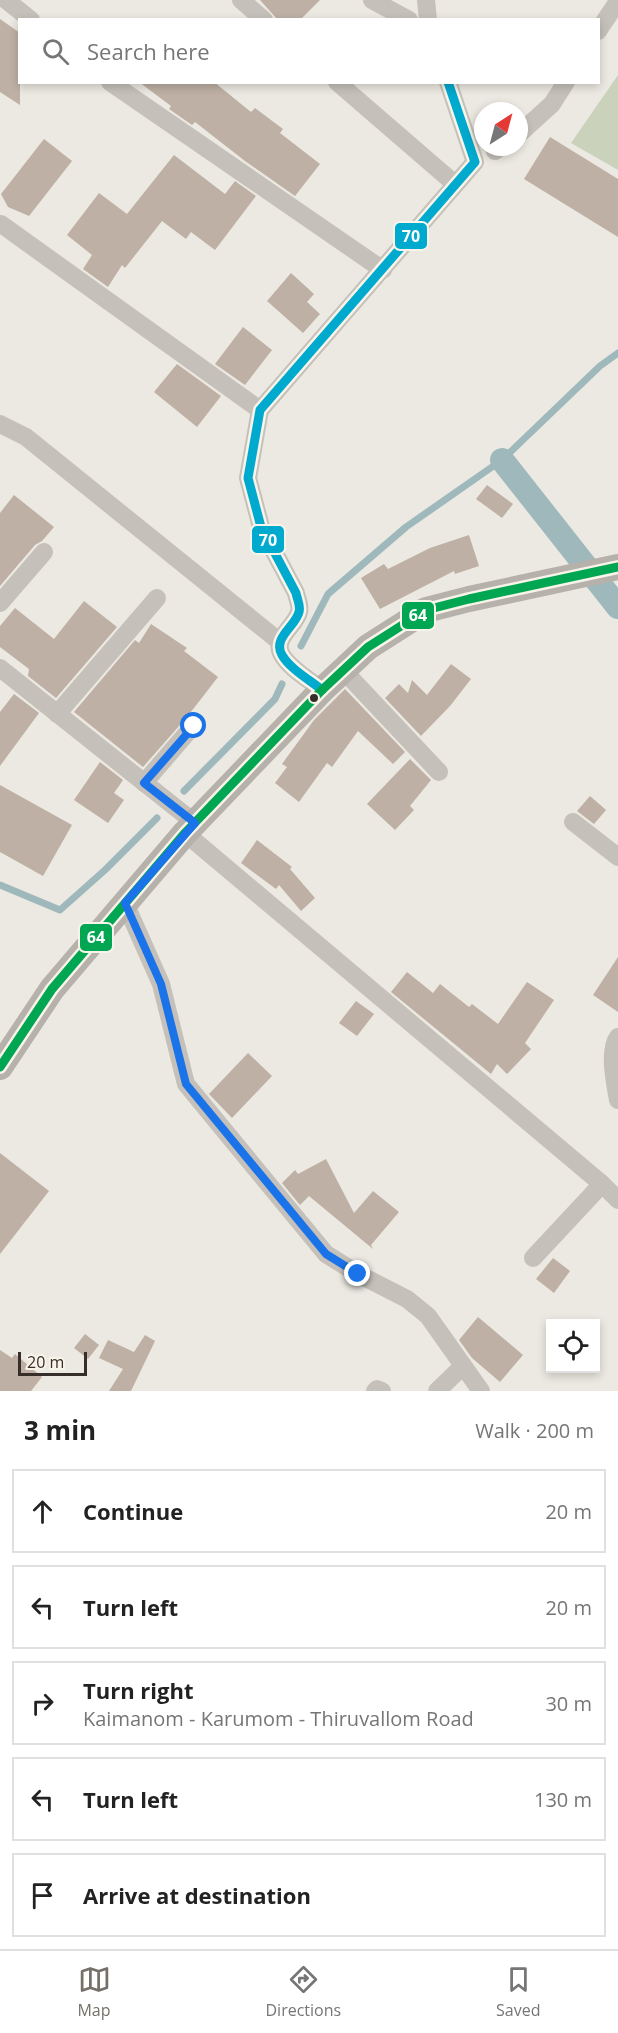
<!DOCTYPE html>
<html lang="en">
<head>
<meta charset="utf-8">
<style>
	body { margin:0; font-family:"Open Sans",sans-serif; background:#f6f6f6; color:#222 }
	.controls { position:absolute; right:18px; bottom:18px; display:grid; overflow:hidden; border-radius:0px; box-shadow:0 3px 9px #0003 }
	.controls button { width:54px; height:54px; display:grid; place-items:center; padding:0; border:0; border-bottom:2px solid #e0e0e0; background:#fff; color:#222; font:30px sans-serif }
	.compass { position:absolute; left:474px; top:102px; width:54px; height:54px; border-radius:50%; background:#fff; box-shadow:0 3px 9px #0003; rotate:36deg }
	.scale { position:absolute; left:18px; bottom:15px; width:69px; box-sizing:border-box; padding-left:6px; border:3px solid #362f29; border-top:0; font-size:16px; line-height:21px; white-space:nowrap; color:#362f29; -webkit-text-stroke:4px #f8f4e9; paint-order:stroke }
	.stop { position:absolute; width:18px; height:18px; margin:-14px; border:4px solid #1a73e8; border-radius:50%; background:#fff }
	.stop.end { background:#1a73e8; border-color:#fff; box-shadow:0 2px 6px #0008 }
	.list { margin:0; padding:0; list-style:none }
	h2 { display:flex; justify-content:space-between; align-items:center; height:78px; margin:0; padding:0 24px; font-size:26px }
	h2 small { font-size:20px; font-weight:400; color:#767676 }
	.list li { display:grid; grid-template-columns:39px 1fr auto; gap:18px; align-items:center; box-sizing:border-box; height:84px; margin:0 12px 12px; padding:0 12px; border:2px solid #e0e0e0; border-radius:0px }
	.list b { display:block; font-size:22px; white-space:nowrap }
	.list p { margin:0; font-size:20px; white-space:nowrap; color:#767676 }
	.list em { font-size:20px; font-style:normal; color:#767676 }
	.icon { flex:none; width:33px; height:33px; fill:none; stroke:currentColor; stroke-width:2; stroke-linecap:round; stroke-linejoin:round }
	.map { position:relative; flex:none; width:618px; height:1391px; overflow:hidden }
	.search { position:absolute; background:#fff; box-shadow:0 3px 9px #0003; left:18px; right:18px; top:18px; height:66px; display:flex; align-items:center; gap:15px; box-sizing:border-box; padding:0 21px; border-radius:0px; color:#767676; font-size:22px }
	.sheet { height:558px; background:#fff }
	nav { display:flex; justify-content:space-around; align-items:center; box-sizing:border-box; height:84px; border-top:2px solid #e0e0e0; background:#fff; font-size:16px; color:#767676 }
	nav a { display:grid; justify-items:center; gap:3px }
	nav .on { color:#76706a }
	.map>svg:first-child { display:block }
	.green { fill:#cad2bc }
	.lines { fill:none; stroke-linecap:round; stroke-linejoin:round }
	.stream { stroke:#9eb8bc; stroke-width:7 }
	.canal { stroke:#9eb8bc; stroke-width:24 }
	.building { fill:#beb0a4 }
	.street { stroke:#c5c1ba; stroke-width:18 }
	.secondary { stroke:#b6b1ab; stroke-width:26 }
	.bus-1-casing { stroke:#f8f4e9; stroke-width:14 }
	.bus-2-casing { stroke:#f8f4e9; stroke-width:14 }
	.bus-1 { stroke:#00a9ce; stroke-width:9 }
	.bus-2 { stroke:#00a651; stroke-width:9 }
	.route { stroke:#1a73e8; stroke-width:8 }
	.bus-dot { fill:#362f29; stroke:#f8f4e9; stroke-width:2 }
	.line-badge { stroke:#f8f4e9; stroke-width:2 }
	.badge-label { font-size:16px; text-anchor:middle; font-weight:bold; fill:#fff }
</style>
</head>
<body>
<div class="map">
<svg width="618" height="1391" viewBox="0 0 618 1391">
	<rect width="100%" height="100%" fill="#ece9e2"/>
	<path class="green" d="M618 75V170L571 143Z"/>
	<g class="lines">
		<g class="stream">
			<path d="M301 646 328 594 406 527 502 460 600 366 618 353"/>
			<path d="M184 791 275 699 282 684"/>
			<path d="M0 885 60 910 105 870 157 818"/>
		</g>
		<path class="canal" d="M502 460 618 607"/>
	</g>
	<g class="building">
		<path d="M260 0H320L300 20H278Z"/>
		<path d="M0 19 20 33V105L0 92Z"/>
		<path d="M139 82H214L251 112 255 108 283 129 280 133 320 164 295 196 245 161 195 122 192 125 169 109 171 106Z"/>
		<path d="M550 137 618 179V237L524 179Z"/>
		<path d="M44 139 72 161 29 216 8 207 1 194Z"/>
		<path d="M174 155 225 194 235 181 256 196 215 250 191 232 186 239 162 221 125 268 122 265 108 287 83 269 92 255 67 235 99 193 127 214Z"/>
		<path d="M291 273 314 294 307 302 320 314 303 333 267 301Z"/>
		<path d="M243 327 272 350 245 385 215 364Z"/>
		<path d="M177 364 221 396 197 427 154 392Z"/>
		<path d="M487 485 513 504 502 518 476 499Z"/>
		<path d="M14 495 54 527 42 541 35 545 0 586V513Z"/>
		<path d="M469 535 479 566 455 574 454 571 380 609 361 578 384 564 388 569 430 548Z"/>
		<path d="M84 601 117 627 56 698 28 676 29 669 0 647V626L15 608 54 639Z"/>
		<path d="M151 624 187 648 184 651 218 677 187 717 143 767 74 712 135 640 139 643Z"/>
		<path d="M451 664 471 679 450 706 421 736 385 698 399 684 408 693 412 680 427 695Z"/>
		<path d="M345 689 405 752 393 764 358 731 332 767 327 763 299 802 275 783 287 767 282 764 314 720Z"/>
		<path d="M14 694 39 713 0 766V712Z"/>
		<path d="M410 759 431 780 410 806 414 810 395 830 367 804Z"/>
		<path d="M100 762 123 780 114 793 124 800 108 823 74 800Z"/>
		<path d="M0 785 72 825 43 876 0 852Z"/>
		<path d="M590 796 606 810 594 824 577 811Z"/>
		<path d="M257 840 292 867 290 869 315 898 301 911 279 885 276 889 241 863Z"/>
		<path d="M618 957V1012L593 995Z"/>
		<path d="M407 972 433 993 440 984 469 1007 472 1004 498 1024 527 982 554 1000 525 1043 531 1049 507 1074 497 1064 491 1074 391 992Z"/>
		<path d="M356 1001 374 1014 357 1036 339 1023Z"/>
		<path d="M248 1053 272 1076 232 1118 209 1094Z"/>
		<path d="M0 1153 49 1191 0 1254Z"/>
		<path d="M326 1159 354 1213 373 1191 399 1212 371 1245 373 1249 309 1196 300 1205 282 1183 295 1170 298 1174Z"/>
		<path d="M553 1258 570 1271 554 1293 536 1279Z"/>
		<path d="M478 1317 523 1355 500 1382 472 1358 459 1340Z"/>
		<path d="M85 1334 99 1345 88 1359 74 1348Z"/>
		<path d="M145 1335 155 1341 131 1391H109L123 1369 99 1358 108 1340 134 1352Z"/>
		<path d="M0 1350 12 1358 15 1354 42 1377 31 1391H0Z"/>
	</g>
	<g class="lines">
		<g class="street">
			<path d="M6 0 31 20"/>
			<path d="M241 0 264 20"/>
			<path d="M372 0 409 20"/>
			<path d="M426 0 428 20"/>
			<path d="M598 31 618 1"/>
			<path d="M110 82 383 270"/>
			<path d="M337 82 455 184"/>
			<path d="M519 134 552 104 566 82"/>
			<path d="M495 151 501 147"/>
			<path d="M1 224 260 410"/>
			<path d="M0 424 26 437 280 642"/>
			<path d="M0 603 44 552"/>
			<path d="M0 668 195 823"/>
			<path d="M343 670 439 772"/>
			<path d="M322 690C310 680 290 669 282 655 272 638 296 626 299 612 301 606 297 599 296 593L261 527 248 478 260 410 475 162 448 82"/>
			<path d="M57 714 157 598"/>
			<path d="M144 783 193 726"/>
			<path d="M573 822 618 857"/>
			<path d="M185 833 602 1184 618 1200"/>
			<path d="M125 903 161 984 186 1084 326 1254 358 1274 407 1299 428 1316 481 1391"/>
			<path d="M618 1037C608 1050 615 1084 618 1100"/>
			<path d="M533 1258 602 1184"/>
			<path d="M375 1391 377 1389 382 1391"/>
			<path d="M437 1391 463 1366"/>
		</g>
		<path class="secondary" d="M0 1067 52 989 185 833 322 690 368 647 426 610 469 599 618 567"/>
		<defs>
			<path id="bus-1" d="M322 690C310 680 290 669 282 655 272 638 296 626 299 612 301 606 297 599 296 593L261 527 248 478 260 410 475 162 448 82"/>
			<path id="bus-2" d="M0 1067 52 989 185 833 322 690 368 647 426 610 469 599 618 567"/>
		</defs>
		<use href="#bus-1" class="bus-1-casing"/>
		<use href="#bus-2" class="bus-2-casing"/>
		<use href="#bus-1" class="bus-1"/>
		<use href="#bus-2" class="bus-2"/>
	</g>
	<g class="lines">
		<path class="route" d="M194 726 144 783 195 823 125 903 161 984 186 1084 326 1254 358 1274"/>
	</g>
	<circle class="bus-dot" cx="314" cy="698" r="5"/>
	<g class="line-badge">
		<rect x="394" y="222" width="34" height="28" rx="6" fill="#00a9ce"/>
		<rect x="251" y="525" width="34" height="29" rx="6" fill="#00a9ce"/>
		<rect x="401" y="601" width="34" height="29" rx="6" fill="#00a651"/>
		<rect x="79" y="923" width="34" height="29" rx="6" fill="#00a651"/>
	</g>
	<g class="badge-label">
		<text x="411" y="242">70</text>
		<text x="268" y="546">70</text>
		<text x="418" y="621">64</text>
		<text x="96" y="943">64</text>
	</g>
</svg>
<div class="controls">
<button><svg class="icon" aria-label="locate" viewBox="0 0 24 24"><circle cx="12" cy="12" r="6"/><path d="M12 2v4M12 18v4M2 12h4M18 12h4"/></svg></button>
</div>
<svg class="compass" viewBox="-18 -18 36 36"><path d="M0-13l5 13h-10z" fill="#e53935"/><path d="M0 13l5-13h-10z" fill="#767676"/></svg>
<div class="scale">20 m</div>
<div class="stop" style="left:194px;top:726px"></div>
<div class="stop end" style="left:358px;top:1274px"></div>
<div class="search"><svg class="icon" aria-label="search" viewBox="0 0 24 24"><circle cx="10" cy="10" r="6"/><path d="M15 15l6 6"/></svg>Search here</div>
</div>
<section class="sheet">
<h2>3 min<small>Walk · 200 m</small></h2>
<ul class="list">
<li><svg class="icon" aria-label="ahead" viewBox="0 0 24 24"><path d="M12 20V5M6 11l6-6 6 6"/></svg><div><b>Continue</b></div><em>20 m</em></li>
<li><svg class="icon" aria-label="left" viewBox="0 0 24 24"><path d="M17 20v-9H6M10 6l-5 5 5 5"/></svg><div><b>Turn left</b></div><em>20 m</em></li>
<li><svg class="icon" aria-label="right" viewBox="0 0 24 24"><path d="M7 20v-9h11M14 6l5 5-5 5"/></svg><div><b>Turn right</b><p>Kaimanom - Karumom - Thiruvallom Road</p></div><em>30 m</em></li>
<li><svg class="icon" aria-label="left" viewBox="0 0 24 24"><path d="M17 20v-9H6M10 6l-5 5 5 5"/></svg><div><b>Turn left</b></div><em>130 m</em></li>
<li><svg class="icon" aria-label="arrive" viewBox="0 0 24 24"><path d="M6 21V4h12l-3 4 3 4H6"/></svg><div><b>Arrive at destination</b></div></li>
</ul>
</section>
<nav>
<a class="on"><svg class="icon" aria-label="map" viewBox="0 0 24 24"><path d="M3 6l6-2 6 2 6-2v14l-6 2-6-2-6 2zM9 4v14M15 6v14"/></svg>Map</a>
<a><svg class="icon" aria-label="directions" viewBox="0 0 24 24"><path d="M12 3l9 9-9 9-9-9zM9 14v-3h6M13 9l2 2-2 2"/></svg>Directions</a>
<a><svg class="icon" aria-label="saved" viewBox="0 0 24 24"><path d="M7 4h10v16l-5-4-5 4z"/></svg>Saved</a>
</nav>
</body>
</html>
